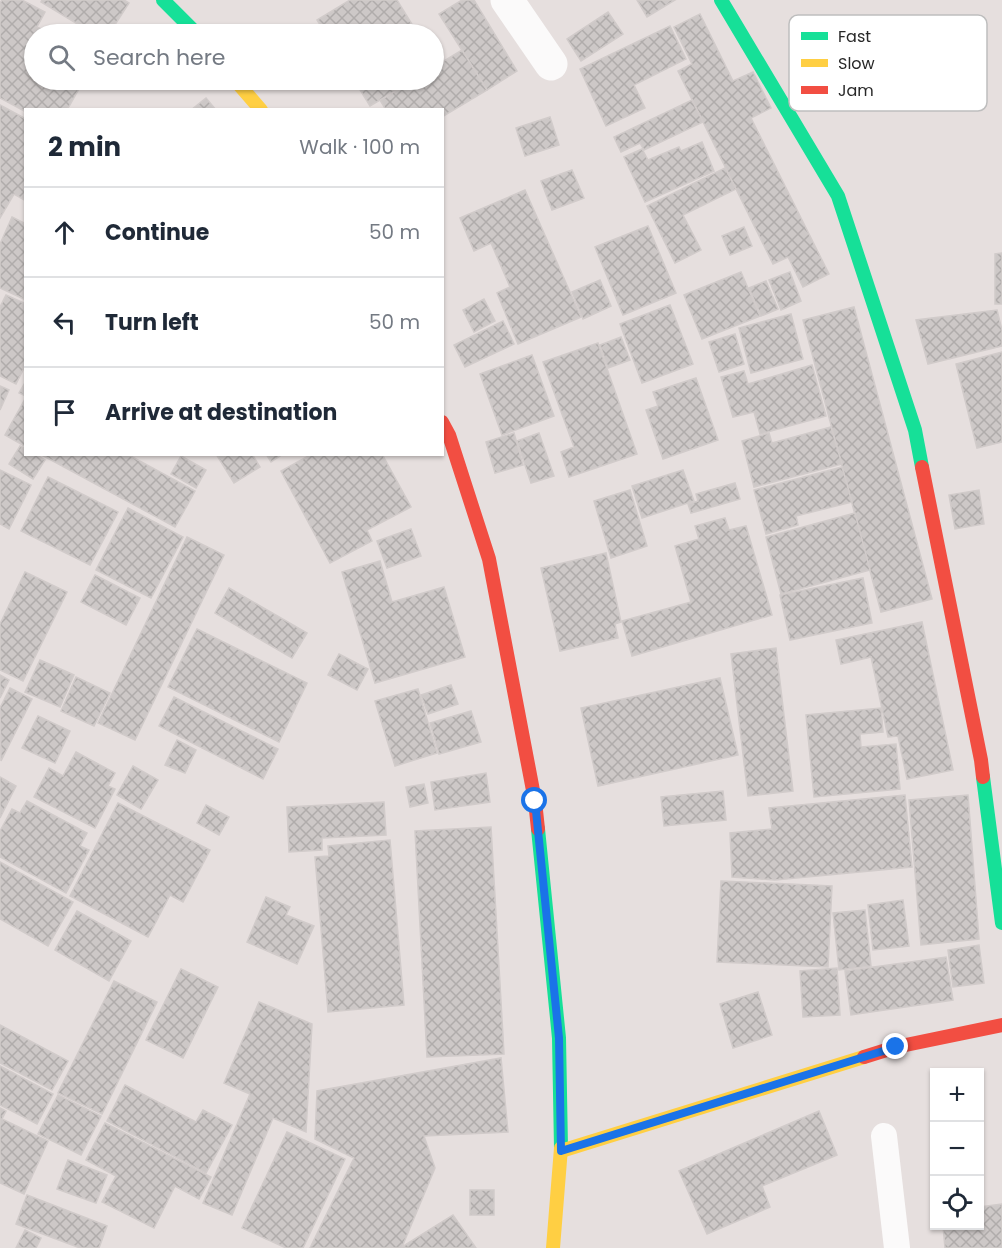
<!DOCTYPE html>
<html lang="en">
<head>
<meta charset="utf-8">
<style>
	body { margin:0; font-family:Poppins,sans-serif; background:#f2f2f3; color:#1f2937 }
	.controls { position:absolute; right:18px; bottom:18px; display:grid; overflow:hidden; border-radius:0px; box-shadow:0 2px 4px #0004 }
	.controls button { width:54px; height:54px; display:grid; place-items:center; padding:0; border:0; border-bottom:2px solid #e0e1e3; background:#fff; color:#1f2937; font:30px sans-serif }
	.stop { position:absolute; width:18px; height:18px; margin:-14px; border:4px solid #1a73e8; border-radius:50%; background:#fff }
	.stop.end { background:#1a73e8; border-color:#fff; box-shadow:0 2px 6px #0008 }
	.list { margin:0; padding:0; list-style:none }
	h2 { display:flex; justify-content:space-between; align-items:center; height:78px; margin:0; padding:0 24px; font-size:26px }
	h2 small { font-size:20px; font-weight:400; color:#747a83 }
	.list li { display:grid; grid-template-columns:39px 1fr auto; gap:18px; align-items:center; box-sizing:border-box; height:90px; padding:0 24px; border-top:2px solid #e0e1e3 }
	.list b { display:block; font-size:22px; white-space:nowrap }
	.list em { font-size:20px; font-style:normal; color:#747a83 }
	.icon { flex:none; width:33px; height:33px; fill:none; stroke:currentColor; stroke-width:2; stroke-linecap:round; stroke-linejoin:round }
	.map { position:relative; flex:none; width:1002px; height:1248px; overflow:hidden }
	.search { position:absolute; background:#fff; box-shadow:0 2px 4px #0004; left:24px; top:24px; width:420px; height:66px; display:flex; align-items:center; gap:15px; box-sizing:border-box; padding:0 21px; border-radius:33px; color:#747a83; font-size:22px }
	.panel { position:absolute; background:#fff; box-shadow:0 2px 4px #0004; left:24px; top:108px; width:420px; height:348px; border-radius:0px }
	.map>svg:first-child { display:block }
	.building { fill:url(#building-cross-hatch); stroke:#d1cbca; stroke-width:1.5 }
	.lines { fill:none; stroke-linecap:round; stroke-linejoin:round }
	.lane { stroke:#fbfafa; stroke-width:26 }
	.street { stroke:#fbfafa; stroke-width:33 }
	.fast { stroke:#16e098; stroke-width:14 }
	.slow { stroke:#ffcf43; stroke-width:14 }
	.jam { stroke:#f24e42; stroke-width:14 }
	.route { stroke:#1a73e8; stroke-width:8 }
	.key { fill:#fff; stroke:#bebebe; stroke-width:1.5 }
	.key-label { font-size:16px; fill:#282828 }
</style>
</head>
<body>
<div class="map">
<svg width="1002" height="1248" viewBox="0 0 1002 1248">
	<defs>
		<pattern id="building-cross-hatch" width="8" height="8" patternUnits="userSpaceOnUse" patternTransform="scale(1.5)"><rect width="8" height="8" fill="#cdc8c7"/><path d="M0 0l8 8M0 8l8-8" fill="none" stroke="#b0acab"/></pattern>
	</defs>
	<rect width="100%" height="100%" fill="#e6dfde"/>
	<g class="building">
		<path d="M2 0H22L45 12 37 27 51 34H34V80H84L67 110H26V112L0 98V3Z"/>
		<path d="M42 0H124L129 3 109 34H94L41 2Z"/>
		<path d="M350 0H397L418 34H326L317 20Z"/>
		<path d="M462 0H474L517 71 487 90 439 14Z"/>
		<path d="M637 0H675L647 17Z"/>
		<path d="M608 12 623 34 581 61 567 39Z"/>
		<path d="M700 14 733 81 753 72 771 108 751 118 829 274 803 287 788 257 773 264 678 71 692 64 674 27Z"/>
		<path d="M670 26 686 59 634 85 645 108 606 126 580 69Z"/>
		<path d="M76 28 87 34H72Z"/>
		<path d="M462 50 487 90 442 117V110H386L380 100 414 80H434V67Z"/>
		<path d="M354 80H414L370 106Z"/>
		<path d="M206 98 216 110H191Z"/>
		<path d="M692 100 703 122 644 150 640 143 621 152 614 137Z"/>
		<path d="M0 105 26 119V201L14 194 0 218Z"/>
		<path d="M550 117 559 145 525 156 516 128Z"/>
		<path d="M702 142 714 171 645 202 624 157 642 149 648 160 679 147 681 151Z"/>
		<path d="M725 168 736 189 683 215 701 250 675 263 647 206Z"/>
		<path d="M572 170 584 198 552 210 541 181Z"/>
		<path d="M525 190 581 317 518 344 497 293 510 287 491 243 474 251 460 218Z"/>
		<path d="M12 217 26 224V300L0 288V244Z"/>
		<path d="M648 226 676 293 623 315 595 247Z"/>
		<path d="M744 227 752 246 730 255 722 236Z"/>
		<path d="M1002 253V304H995V254Z"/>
		<path d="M741 272 760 316 702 339 684 295Z"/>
		<path d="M790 272 801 301 781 310 769 280Z"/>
		<path d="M600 280 611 306 583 319 572 292Z"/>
		<path d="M766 281 778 309 761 316 749 288Z"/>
		<path d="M6 295 26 304V364L16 384 0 376V307Z"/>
		<path d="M484 299 495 321 474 332 463 310Z"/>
		<path d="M670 305 693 364 642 383 620 324Z"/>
		<path d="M854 307 932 599 881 612 803 320Z"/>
		<path d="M997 310 1002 330V346L928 364 916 320Z"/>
		<path d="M791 314 803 359 751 373 739 328Z"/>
		<path d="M503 321 514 344 465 367 454 345Z"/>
		<path d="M735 334 744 364 719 372 709 342Z"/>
		<path d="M621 337 630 360 608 368 600 345Z"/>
		<path d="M598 343 637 454 569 477 561 452 574 447 543 362Z"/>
		<path d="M1002 352V442L977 448 956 364Z"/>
		<path d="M532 355 554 416 502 435 480 374Z"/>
		<path d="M812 365 826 416 760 434 754 412 733 417 721 377 744 371 748 384Z"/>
		<path d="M696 378 718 440 663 459 646 410 658 406 653 392Z"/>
		<path d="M26 381V396L19 393Z"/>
		<path d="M0 386 9 390 0 410Z"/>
		<path d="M25 399 26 400V447L5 435Z"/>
		<path d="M831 427 842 464 754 487 742 441 769 433 772 443Z"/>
		<path d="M514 433 523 465 495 473 486 442Z"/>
		<path d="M539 433 554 476 531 483 517 441Z"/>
		<path d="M20 446 26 449V454H35L45 460 33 479 9 464Z"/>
		<path d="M40 454H127L195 491 175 527Z"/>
		<path d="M216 454H252L260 467 234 483Z"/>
		<path d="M266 454H283L271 462Z"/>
		<path d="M312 454H382L411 507 367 530 372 541 330 563 281 471Z"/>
		<path d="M181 456 206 470 196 488 171 474Z"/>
		<path d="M842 467 852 502 796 516 798 525 766 534 754 490Z"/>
		<path d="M0 470 31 485 9 529 0 524Z"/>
		<path d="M683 470 694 501 642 518 632 486Z"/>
		<path d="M48 477 118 512 90 565 21 531Z"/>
		<path d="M735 483 740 499 691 513 688 504 698 501 696 494Z"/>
		<path d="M630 490 647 546 611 558 594 501Z"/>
		<path d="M979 490 984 524 955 529 949 495Z"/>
		<path d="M128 508 183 537 151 598 96 570Z"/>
		<path d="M855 513 870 570 781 594 766 537Z"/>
		<path d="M725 518 729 530 746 526 772 615 632 656 622 621 691 602 675 546 699 539 695 526Z"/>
		<path d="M411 529 421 556 387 568 377 541Z"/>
		<path d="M187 537 224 555 135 740 98 723Z"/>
		<path d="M606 553 621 622 615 624 618 638 560 651 541 568Z"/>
		<path d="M380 561 392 602 444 587 465 657 375 683 342 572Z"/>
		<path d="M25 572 67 592 23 681 0 670V624Z"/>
		<path d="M95 575 140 598 126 625 81 602Z"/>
		<path d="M863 578 872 623 790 640 780 595Z"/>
		<path d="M229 588 307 633 292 658 215 613Z"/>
		<path d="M922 622 953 770 907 779 898 736 888 737 871 657 841 664 836 640Z"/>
		<path d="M197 629 307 683 279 742 168 687Z"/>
		<path d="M776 648 793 791 748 796 731 654Z"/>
		<path d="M339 654 368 669 357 690 328 675Z"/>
		<path d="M40 660 74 675 60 707 25 692Z"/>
		<path d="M0 675 9 680 0 698Z"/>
		<path d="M76 677 110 693 94 726 61 711Z"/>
		<path d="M720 678 738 755 598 786 581 708Z"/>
		<path d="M451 685 458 704 428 714 421 695Z"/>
		<path d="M10 688 32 699 1 761 0 708Z"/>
		<path d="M418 689 437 753 395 766 375 701Z"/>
		<path d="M174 697 278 749 263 779 159 726Z"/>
		<path d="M881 708 883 732 860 734 861 747 896 744 900 789 814 797 806 715Z"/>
		<path d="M471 711 481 742 439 754 430 723Z"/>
		<path d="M38 716 70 731 55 763 22 748Z"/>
		<path d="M177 740 196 750 185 773 165 765Z"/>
		<path d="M76 752 115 773 108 786 115 789 95 828 34 797 49 768 63 776Z"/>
		<path d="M133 766 158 780 141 809 117 795Z"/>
		<path d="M486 773 490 802 435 810 431 782Z"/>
		<path d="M0 777 16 786 0 818Z"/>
		<path d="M424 784 428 803 410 807 406 787Z"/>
		<path d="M723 791 726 820 664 826 661 797Z"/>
		<path d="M905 795 912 867 775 880 732 877 730 833 772 829 769 808Z"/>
		<path d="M968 795 979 939 921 945 909 800Z"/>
		<path d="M27 801 87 833 80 846 89 850 66 893 0 857V831L12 809 20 813Z"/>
		<path d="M384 802 386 835 322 838V850L289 852 287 807Z"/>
		<path d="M118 803 210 850 183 902 170 895 148 937 70 896Z"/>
		<path d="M206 805 229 817 219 835 197 823Z"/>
		<path d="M491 827 504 1054 427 1057 415 831Z"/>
		<path d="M390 840 404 1005 328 1012 315 857 329 856 328 846Z"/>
		<path d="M0 862 73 902 48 946 0 919Z"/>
		<path d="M721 881 832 886 828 967 717 962Z"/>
		<path d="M266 897 290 907 286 915 314 926 297 964 247 942Z"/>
		<path d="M903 900 909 946 873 950 868 905Z"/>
		<path d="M865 910 871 966 839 970 833 913Z"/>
		<path d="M77 911 131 941 109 981 55 950Z"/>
		<path d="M979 945 984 983 953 987 948 950Z"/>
		<path d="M946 957 953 1000 851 1015 845 971Z"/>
		<path d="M837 968 840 1015 803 1017 800 971Z"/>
		<path d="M181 969 218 987 183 1058 146 1040Z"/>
		<path d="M114 981 157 1002 102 1114 58 1093Z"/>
		<path d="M758 992 772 1035 733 1048 720 1004Z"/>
		<path d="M259 1002 312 1024 306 1132 273 1118 232 1215 203 1203 250 1094 224 1083Z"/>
		<path d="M0 1025 68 1061 52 1090 0 1063Z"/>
		<path d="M501 1058 508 1132 424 1136 435 1168 402 1247 453 1215 476 1248H310L354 1158 315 1139 317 1091Z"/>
		<path d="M0 1066 53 1094 37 1124 0 1105Z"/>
		<path d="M125 1085 196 1122 203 1110 232 1125 206 1173 107 1121Z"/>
		<path d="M58 1095 101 1116 81 1155 38 1134Z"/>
		<path d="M0 1108 6 1111 2 1119 48 1141 24 1194 0 1183Z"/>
		<path d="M819 1111 837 1155 762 1186 770 1207 707 1234 679 1171Z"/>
		<path d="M105 1123 211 1177 199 1199 175 1186 154 1228 102 1202 116 1176 86 1160Z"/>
		<path d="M287 1132 345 1159 303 1248H286L242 1228Z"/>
		<path d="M68 1160 107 1175 96 1203 57 1189Z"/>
		<rect x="470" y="1190" width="24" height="25"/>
		<path d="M27 1195 107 1226 99 1248H80L16 1224Z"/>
		<path d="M1002 1204V1248H945L943 1226H980V1207Z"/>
		<path d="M25 1230 41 1238 36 1248H16Z"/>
	</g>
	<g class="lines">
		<path class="lane" d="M884 1136 897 1248"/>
		<path class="street" d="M507 0 551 64"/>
		<g class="fast">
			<path d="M163 0 197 34"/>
			<path d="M721 0 838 196 915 430 922 467"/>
			<path d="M983 777 1002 923"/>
			<path d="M538 829 559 1038 561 1148"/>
		</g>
		<g class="slow">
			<path d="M235 80 261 110"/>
			<path d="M561 1151 864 1057"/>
			<path d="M553 1248 561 1148"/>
		</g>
		<g class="jam">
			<path d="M442 422 449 435 489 559 535 801 538 829"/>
			<path d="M922 467 981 760 983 777"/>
			<path d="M864 1057 896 1047 1002 1025"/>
		</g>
	</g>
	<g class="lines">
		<path class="route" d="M535 801 559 1038 561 1151 896 1047"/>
	</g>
	<rect x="789" y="15" width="198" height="96" rx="9" class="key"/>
	<rect x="801" y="32" width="27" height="8" fill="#16e098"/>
	<rect x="801" y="59" width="27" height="8" fill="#ffcf43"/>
	<rect x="801" y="86" width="27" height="8" fill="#f24e42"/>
	<g class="key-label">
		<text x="838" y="42">Fast</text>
		<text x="838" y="69">Slow</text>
		<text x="838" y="96">Jam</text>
	</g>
</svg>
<div class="controls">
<button>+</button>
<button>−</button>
<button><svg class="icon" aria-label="locate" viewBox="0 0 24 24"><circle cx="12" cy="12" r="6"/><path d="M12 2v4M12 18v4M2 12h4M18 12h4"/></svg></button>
</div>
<div class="stop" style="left:535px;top:801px"></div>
<div class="stop end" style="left:896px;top:1047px"></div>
<div class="search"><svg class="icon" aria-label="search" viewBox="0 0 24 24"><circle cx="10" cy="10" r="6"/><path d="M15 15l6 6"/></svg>Search here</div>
<section class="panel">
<h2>2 min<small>Walk · 100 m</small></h2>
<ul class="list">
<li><svg class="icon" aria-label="ahead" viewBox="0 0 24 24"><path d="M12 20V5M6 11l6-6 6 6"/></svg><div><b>Continue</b></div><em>50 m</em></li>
<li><svg class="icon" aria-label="left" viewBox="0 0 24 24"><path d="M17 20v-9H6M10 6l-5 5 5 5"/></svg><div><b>Turn left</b></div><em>50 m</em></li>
<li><svg class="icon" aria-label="arrive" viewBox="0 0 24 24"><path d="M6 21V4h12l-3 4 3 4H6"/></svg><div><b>Arrive at destination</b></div></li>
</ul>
</section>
</div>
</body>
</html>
